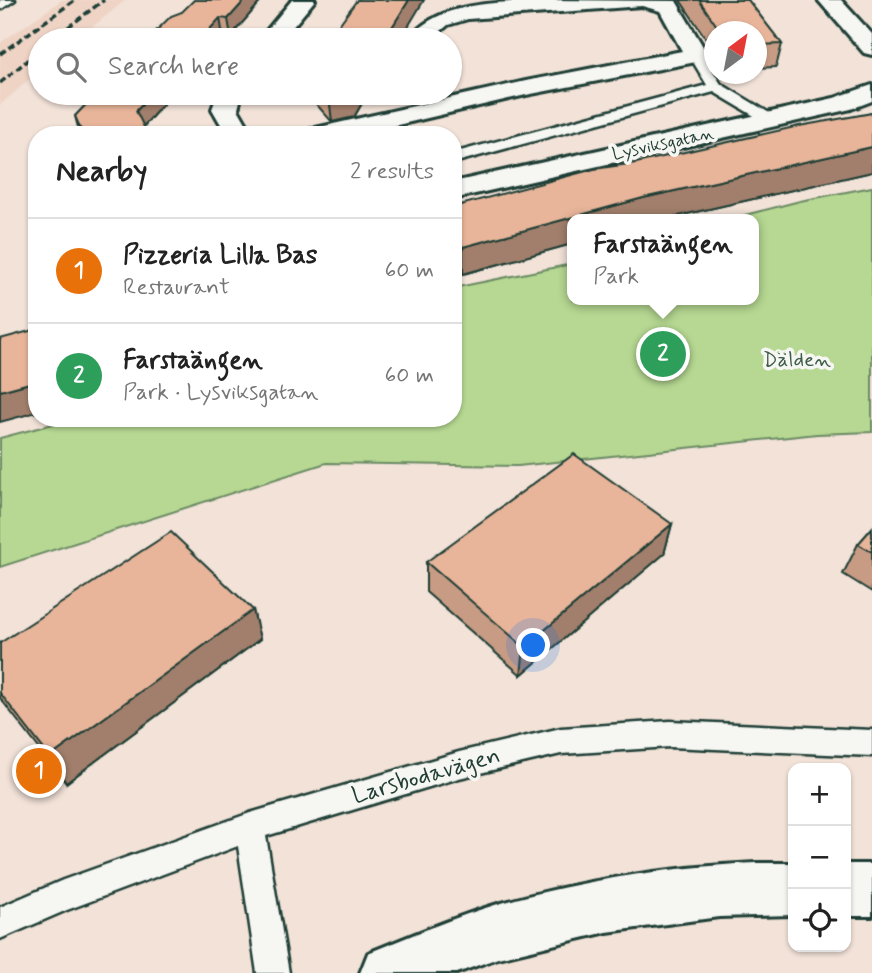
<!DOCTYPE html>
<html lang="en">
<head>
<meta charset="utf-8">
<style>
	body { margin:0; font-family:Mynerve,sans-serif; background:#f2f2f2; color:#222 }
	.controls { position:absolute; right:21px; bottom:21px; display:grid; overflow:hidden; border-radius:14px; box-shadow:0 2px 5px #0004 }
	.controls button { width:63px; height:63px; display:grid; place-items:center; padding:0; border:0; border-bottom:2px solid #e0e0e0; background:#fff; color:#222; font:35px sans-serif }
	.compass { position:absolute; left:704px; top:21px; width:63px; height:63px; border-radius:50%; background:#fff; box-shadow:0 2px 5px #0004; rotate:32deg }
	.you { position:absolute; left:534px; top:646px; width:24px; height:24px; margin:-18px; border:5px solid #fff; border-radius:50%; background:#1a73e8; box-shadow:0 0 0 10px #1a73e833 }
	.badge { display:grid; place-items:center; width:46px; height:46px; border-radius:50%; background:#d1495b; color:#fff; font-size:23px; font-weight:700 }
	.pin { position:absolute; translate:-50% -50%; border:4px solid #fff; box-shadow:0 2px 7px #0006 }
	.popup { position:absolute; left:567px; top:214px; width:192px; height:91px; box-sizing:border-box; display:grid; place-content:center; border-radius:14px; background:#fff; filter:drop-shadow(0 2px 5px #0005); font-size:23px; white-space:nowrap; color:#767676 }
	.popup b { font-size:26px; color:#222 }
	.popup::after { content:''; position:absolute; left:50%; top:100%; margin-left:-14px; border:14px solid transparent; border-top-color:#fff }
	.list { margin:0; padding:0; list-style:none }
	h2 { display:flex; justify-content:space-between; align-items:center; height:91px; margin:0; padding:0 28px; font-size:30px }
	h2 small { font-size:23px; font-weight:400; color:#767676 }
	.list li { display:grid; grid-template-columns:46px 1fr auto; gap:21px; align-items:center; box-sizing:border-box; height:105px; padding:0 28px; border-top:2px solid #e0e0e0 }
	.list b { display:block; font-size:26px; white-space:nowrap }
	.list p { margin:0; font-size:23px; white-space:nowrap; color:#767676 }
	.list em { font-size:23px; font-style:normal; color:#767676 }
	.icon { flex:none; width:38px; height:38px; fill:none; stroke:currentColor; stroke-width:2; stroke-linecap:round; stroke-linejoin:round }
	.map { position:relative; flex:none; width:872px; height:973px; overflow:hidden }
	.search { position:absolute; background:#fff; box-shadow:0 2px 5px #0004; left:28px; top:28px; width:434px; height:77px; display:flex; align-items:center; gap:18px; box-sizing:border-box; padding:0 24px; border-radius:38px; color:#767676; font-size:26px }
	.panel { position:absolute; background:#fff; box-shadow:0 2px 5px #0004; left:28px; top:126px; width:434px; height:301px; border-radius:28px }
	.map>svg:first-child { display:block }
	.built { fill:#efd4c5 }
	.green { fill:#b6d892; stroke:#6a8a63; stroke-width:2 }
	.lines { fill:none; stroke-linecap:round; stroke-linejoin:round }
	.service-casing { stroke:#1f3d34; stroke-width:5 }
	.minor-casing { stroke:#1f3d34; stroke-width:6 }
	.service { fill:#f6f6f2; fill-rule:evenodd }
	.minor { fill:#f6f6f2; fill-rule:evenodd }
	.rail { stroke:#1f3d34; stroke-width:3.5; stroke-dasharray:7 3.5; stroke-linecap:butt }
	.wall { fill:#c89c84; stroke:#1f3d34; stroke-width:2 }
	.shaded-wall { fill:#a27f6c; stroke:#1f3d34; stroke-width:2 }
	.building { fill:#e8b59a; stroke:#1f3d34; stroke-width:2 }
	.labels { text-anchor:middle; dominant-baseline:central; stroke-width:7; stroke-linejoin:round; paint-order:stroke }
	.far-street-label { font-size:18px; fill:#1f3d34; stroke:#f6f6f2 }
	.park-label { font-size:21px; fill:#3d5c47; stroke:#f6f6f2 }
	.near-street-label { font-size:24px; fill:#1f3d34; stroke:#f6f6f2 }
</style>
</head>
<body>
<div class="map">
<svg width="872" height="973" viewBox="0 0 872 973">
	<rect width="100%" height="100%" fill="#f2e2d8"/>
	<filter id="ink" filterUnits="userSpaceOnUse"><feTurbulence type="fractalNoise" baseFrequency=".0143" numOctaves="2"/><feDisplacementMap in="SourceGraphic" scale="14" xChannelSelector="R" yChannelSelector="G"/><feConvolveMatrix kernelMatrix="1 2 1 2 8 2 1 2 1" color-interpolation-filters="sRGB"/></filter>
	<g filter="url(#ink)">
		<path class="built" d="M62 0H126L76 40H40V70L0 105V43Z"/>
		<path class="green" d="M872 187V432L817 434 518 466 326 463 0 567V438L76 418H453V288L572 264V300H754V219H729L800 201Z"/>
		<g class="lines">
			<defs>
				<g id="service">
					<path d="M0 0H15L0 10Z"/>
					<path d="M696 51 701 52 721 84 776 117 779 120 776 123H766L714 92 453 163V153L707 85 689 55Z"/>
					<path d="M670 721 872 730V756L670 747 561 754 459 778 266 836 289 973H257L238 846 67 910 0 939V907L63 880 250 813 459 752 561 728Z"/>
				</g>
				<g id="minor">
					<path d="M292 0H315L282 40H259Z"/>
					<path d="M546 0 676 1 708 55 704 60 696 62 526 95 355 135H307L311 129 320 127 526 81 682 51 660 11 642 6 468 19 448 25 430 40H408C438 0 499 3 546 0Z"/>
					<path d="M818 0H841L872 34V55L864 53Z"/>
					<path d="M872 85V101L851 109 453 199V182L834 98Z"/>
					<path d="M218 93H242L238 109 253 135H227L212 109Z"/>
					<path d="M756 863H793V915L719 917 607 932 498 958 457 973H360L368 953C411 936 454 917 498 904 582 880 669 867 756 863Z"/>
					<rect x="846" y="864" width="26" height="52"/>
				</g>
			</defs>
			<use href="#service" class="service-casing"/>
			<use href="#minor" class="minor-casing"/>
			<use href="#service" class="service"/>
			<use href="#minor" class="minor"/>
			<g class="rail">
				<path d="M51 40 104 0"/>
				<path d="M0 54 75 0"/>
				<path d="M0 83 40 50"/>
			</g>
		</g>
		<g class="wall">
			<path d="M262 0 231 36H223L219 40H147L182 12Z"/>
			<path d="M680 0H748L782 44 776 67 757 68V32H715V52Z"/>
			<path d="M97 93H173L144 126 148 135H80L75 116Z"/>
			<path d="M309 93H368L354 117 332 122 309 96Z"/>
			<path d="M872 113V172L665 219H572V244L463 274 453 263V207L636 163Z"/>
			<path d="M672 524 664 554 521 675 426 592V562Z"/>
			<path d="M872 528V592L843 574 858 544Z"/>
			<path d="M253 610 260 639 66 783 0 698V643Z"/>
		</g>
		<g class="shaded-wall">
			<path d="M245 0H262L231 36 228 19Z"/>
			<path d="M409 0H424L400 40H384Z"/>
			<path d="M220 18 223 36 219 40H200Z"/>
			<path d="M153 93H173L141 129 136 111Z"/>
			<path d="M342 93H368L354 117 332 122 329 96Z"/>
			<path d="M872 147V172L665 219H572V244L463 274V247L643 198Z"/>
			<path d="M37 381V412L0 422V391Z"/>
			<path d="M672 524 664 554 521 675 524 647Z"/>
			<path d="M253 610 260 639 66 783 50 757Z"/>
		</g>
		<g class="building">
			<path d="M194 0H245L228 19 220 18 200 40H147L171 16 182 12Z"/>
			<path d="M357 0H409L384 40H328Z"/>
			<path d="M699 0H748L782 44 757 45V32H721Z"/>
			<path d="M97 93H153L136 111 148 135H83L75 116Z"/>
			<path d="M327 93H342L329 96Z"/>
			<path d="M872 113V147L643 198 463 247 453 235V207L594 169 636 163 799 126Z"/>
			<path d="M37 329V381L0 391V339Z"/>
			<path d="M574 454 672 524 524 647 426 562Z"/>
			<path d="M872 528V552L858 544Z"/>
			<path d="M171 532 253 610 50 757 0 693V643Z"/>
		</g>
	</g>
	<g class="labels">
		<g class="far-street-label">
			<text transform="translate(663 144) rotate(-12)">Lysviksgatan</text>
		</g>
		<g class="park-label">
			<text x="797" y="360">Dälden</text>
		</g>
		<g class="near-street-label">
			<text transform="translate(426 776) rotate(-16)">Larsbodavägen</text>
		</g>
	</g>
</svg>
<div class="controls">
<button>+</button>
<button>−</button>
<button><svg class="icon" aria-label="locate" viewBox="0 0 24 24"><circle cx="12" cy="12" r="6"/><path d="M12 2v4M12 18v4M2 12h4M18 12h4"/></svg></button>
</div>
<svg class="compass" viewBox="-18 -18 36 36"><path d="M0-13l5 13h-10z" fill="#e53935"/><path d="M0 13l5-13h-10z" fill="#767676"/></svg>
<div class="you"></div>
<div class="pin badge" style="left:39px;top:771px;background:#e8710a">1</div>
<div class="pin badge" style="left:663px;top:354px;background:#2e9e5b">2</div>
<div class="popup"><b>Farstaängen</b>Park</div>
<div class="search"><svg class="icon" aria-label="search" viewBox="0 0 24 24"><circle cx="10" cy="10" r="6"/><path d="M15 15l6 6"/></svg>Search here</div>
<section class="panel">
<h2>Nearby<small>2 results</small></h2>
<ul class="list">
<li><span class="badge" style="background:#e8710a">1</span><div><b>Pizzeria Lilla Bas</b><p>Restaurant</p></div><em>60 m</em></li>
<li><span class="badge" style="background:#2e9e5b">2</span><div><b>Farstaängen</b><p>Park · Lysviksgatan</p></div><em>60 m</em></li>
</ul>
</section>
</div>
</body>
</html>
